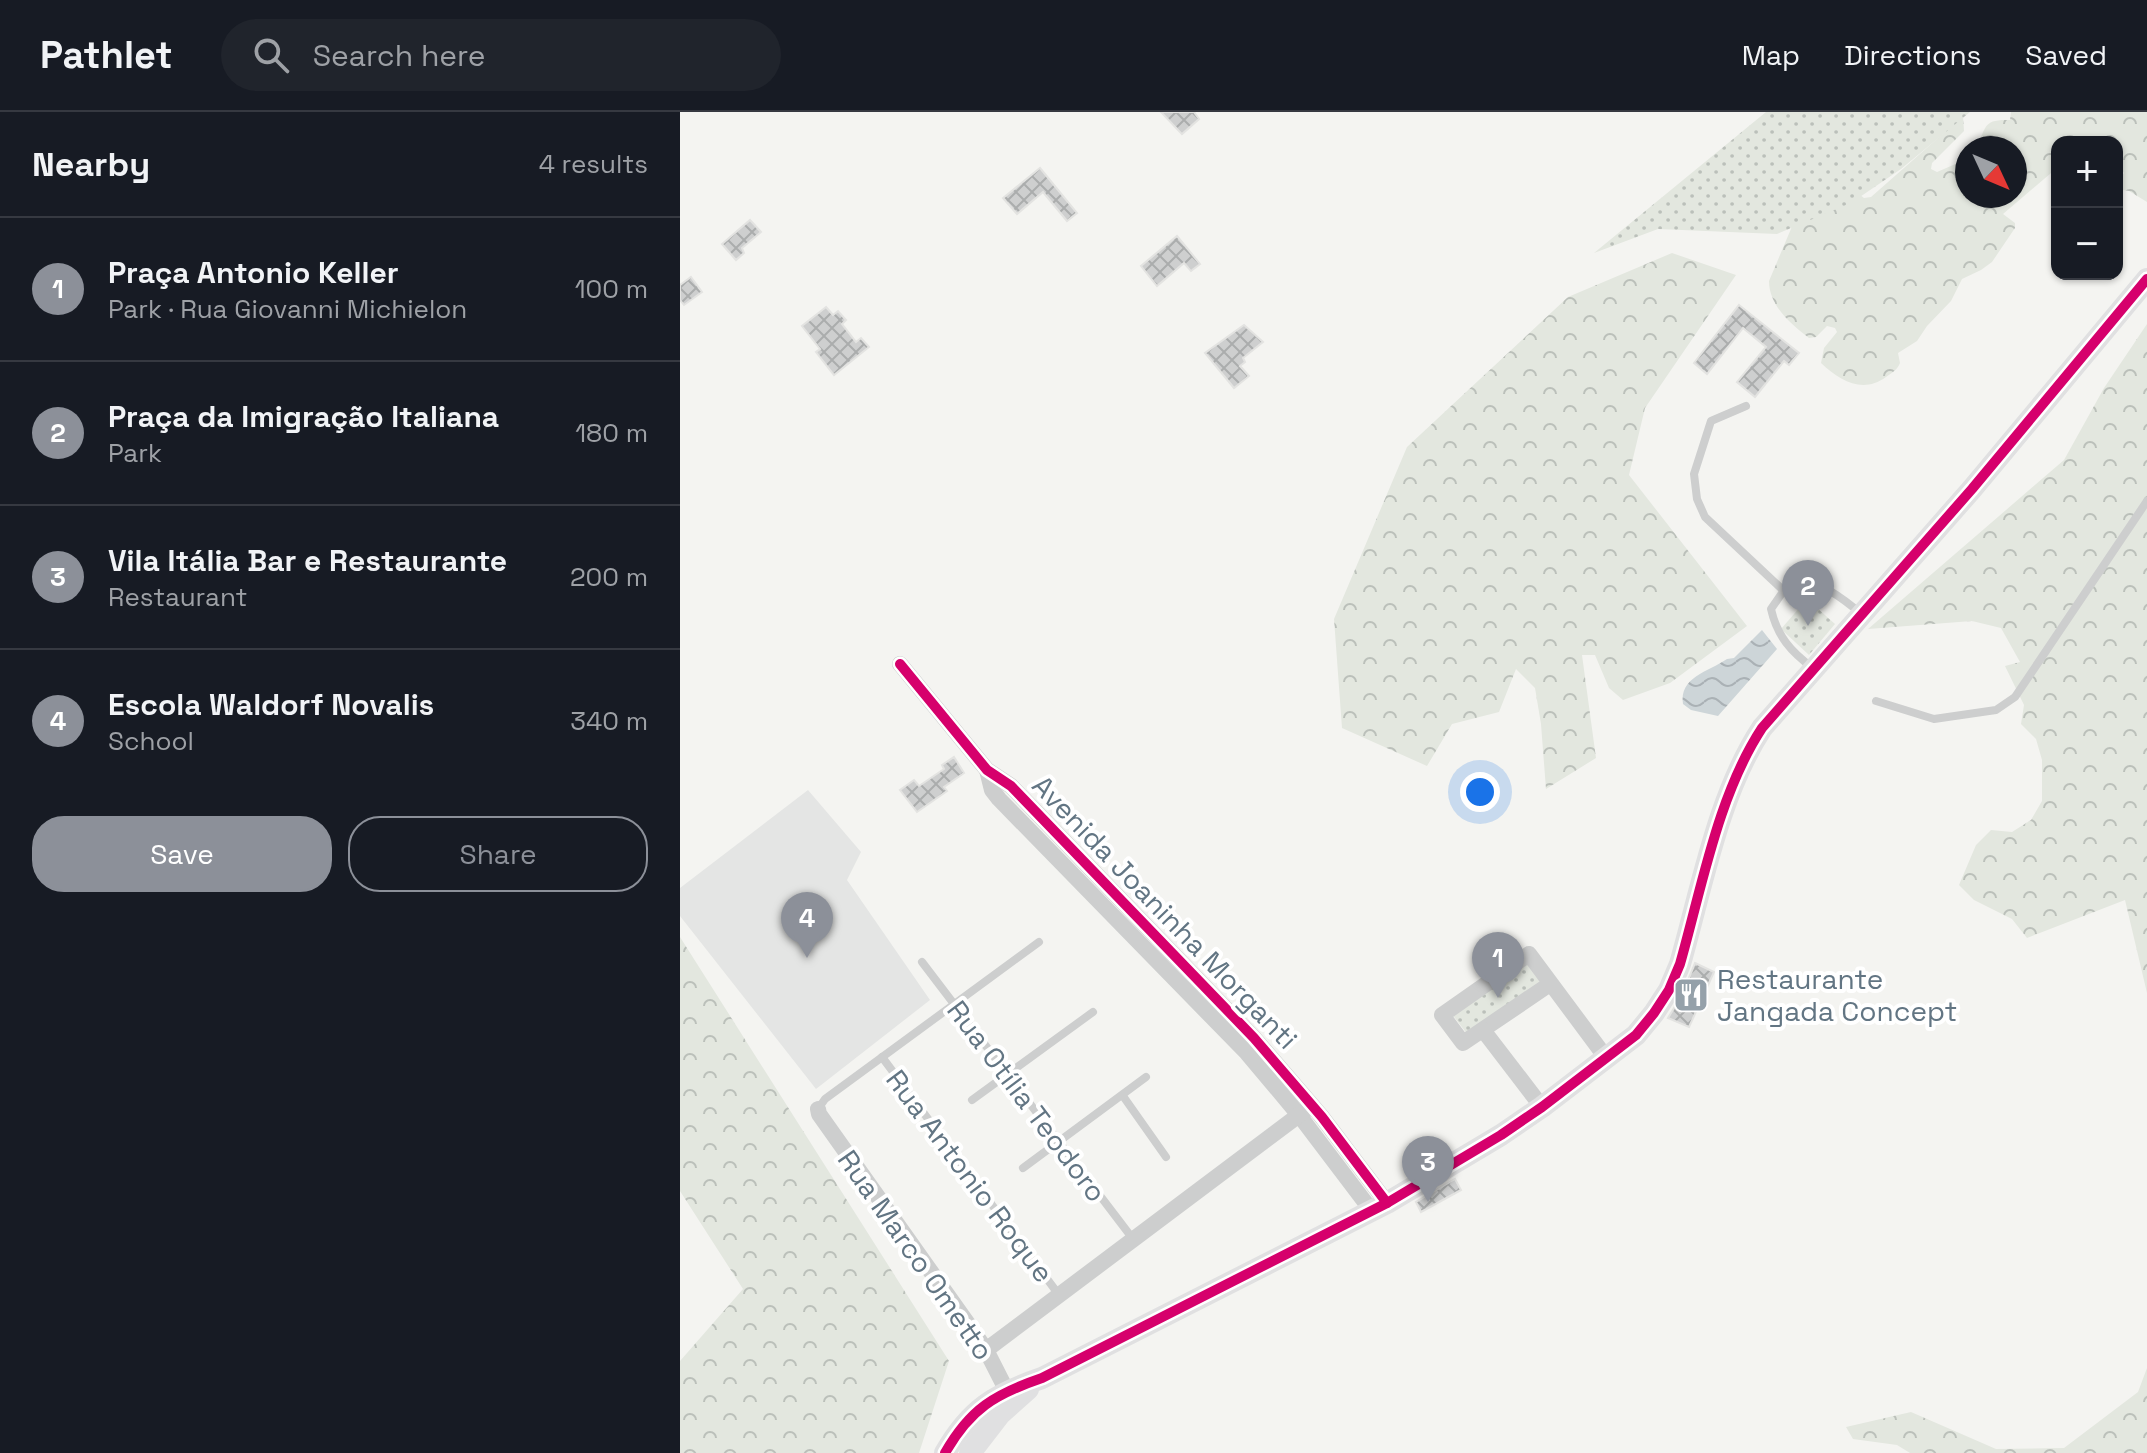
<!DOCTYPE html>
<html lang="en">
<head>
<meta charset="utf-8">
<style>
	body { margin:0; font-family:"Space Grotesk",sans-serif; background:#20242c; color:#f1f3f6 }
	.controls { position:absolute; right:24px; top:24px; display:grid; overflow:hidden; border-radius:16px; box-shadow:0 2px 6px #0004 }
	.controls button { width:72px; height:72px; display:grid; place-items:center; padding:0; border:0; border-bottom:2px solid #363941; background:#171b24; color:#f1f3f6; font:40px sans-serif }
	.compass { position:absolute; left:1275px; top:24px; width:72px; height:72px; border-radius:50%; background:#171b24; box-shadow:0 2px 6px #0004; rotate:134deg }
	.you { position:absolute; left:800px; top:680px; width:28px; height:28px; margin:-20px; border:6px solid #fff; border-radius:50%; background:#1a73e8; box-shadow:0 0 0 12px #1a73e833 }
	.badge { display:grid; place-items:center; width:52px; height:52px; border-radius:50%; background:#8c9099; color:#fff; font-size:26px; font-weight:700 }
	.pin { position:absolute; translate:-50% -66px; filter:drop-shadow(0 2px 4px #0008) }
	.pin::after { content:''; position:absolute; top:42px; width:28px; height:24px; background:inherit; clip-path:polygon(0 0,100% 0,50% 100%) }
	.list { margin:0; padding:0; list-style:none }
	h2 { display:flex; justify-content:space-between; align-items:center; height:104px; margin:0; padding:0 32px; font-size:34px }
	h2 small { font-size:26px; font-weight:400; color:#9ea1a6 }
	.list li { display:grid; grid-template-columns:52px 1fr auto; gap:24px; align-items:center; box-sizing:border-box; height:144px; padding:0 32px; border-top:2px solid #363941 }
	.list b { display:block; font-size:30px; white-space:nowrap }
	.list p { margin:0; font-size:26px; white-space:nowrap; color:#9ea1a6 }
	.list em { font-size:26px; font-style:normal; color:#9ea1a6 }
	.actions { display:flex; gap:16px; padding:24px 32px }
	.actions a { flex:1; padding:18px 0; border:2px solid #8c9099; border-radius:32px; text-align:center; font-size:28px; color:#8c9099 }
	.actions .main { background:#8c9099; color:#fff }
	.icon { flex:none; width:44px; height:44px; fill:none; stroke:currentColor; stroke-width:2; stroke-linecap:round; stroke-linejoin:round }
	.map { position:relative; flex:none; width:1467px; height:1341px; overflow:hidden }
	header { display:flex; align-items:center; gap:48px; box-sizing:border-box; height:112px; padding:0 40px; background:#171b24; border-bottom:2px solid #363941 }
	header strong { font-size:38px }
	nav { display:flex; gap:44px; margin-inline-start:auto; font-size:28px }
	.search { width:560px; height:72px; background:#20242c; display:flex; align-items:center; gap:20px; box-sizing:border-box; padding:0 28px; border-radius:44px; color:#9ea1a6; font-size:30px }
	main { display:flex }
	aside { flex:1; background:#171b24 }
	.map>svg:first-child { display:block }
	.built { fill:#e4e5e4 }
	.forest { fill:url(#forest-crowns) }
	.park { fill:url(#park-dots) }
	.water { fill:url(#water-waves) }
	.building { fill:url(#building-cross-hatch); stroke:#e3e3e1; stroke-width:2 }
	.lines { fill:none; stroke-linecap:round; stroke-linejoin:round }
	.lane { stroke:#cdcece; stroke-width:8 }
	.street { stroke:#cdcece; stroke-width:16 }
	.secondary { stroke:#e0e0e1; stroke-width:22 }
	.cycleway-casing { stroke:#fff; stroke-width:15 }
	.cycleway { stroke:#d6006c; stroke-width:10 }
	.labels { text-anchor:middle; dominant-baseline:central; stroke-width:8; stroke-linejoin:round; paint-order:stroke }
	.street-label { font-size:28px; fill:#627583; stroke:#fff }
	.poi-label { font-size:28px; fill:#627583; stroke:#fff; text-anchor:start }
</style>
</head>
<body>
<header>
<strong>Pathlet</strong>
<div class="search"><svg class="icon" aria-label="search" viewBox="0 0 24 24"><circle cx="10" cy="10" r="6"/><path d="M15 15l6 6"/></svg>Search here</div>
<nav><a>Map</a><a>Directions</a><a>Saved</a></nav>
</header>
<main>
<aside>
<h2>Nearby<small>4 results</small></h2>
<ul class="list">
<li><span class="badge">1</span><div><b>Praça Antonio Keller</b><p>Park · Rua Giovanni Michielon</p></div><em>100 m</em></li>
<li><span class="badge">2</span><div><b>Praça da Imigração Italiana</b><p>Park</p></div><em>180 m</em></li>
<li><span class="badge">3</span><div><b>Vila Itália Bar e Restaurante</b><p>Restaurant</p></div><em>200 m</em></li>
<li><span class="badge">4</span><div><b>Escola Waldorf Novalis</b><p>School</p></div><em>340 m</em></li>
</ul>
<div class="actions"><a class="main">Save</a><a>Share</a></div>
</aside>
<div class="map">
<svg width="1467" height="1341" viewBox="0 0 1467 1341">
	<defs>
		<pattern id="forest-crowns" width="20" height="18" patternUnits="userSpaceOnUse" patternTransform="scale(2)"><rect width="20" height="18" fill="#e3e7df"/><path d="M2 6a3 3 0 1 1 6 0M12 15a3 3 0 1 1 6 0" fill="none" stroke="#bbc0ba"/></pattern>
		<pattern id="park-dots" width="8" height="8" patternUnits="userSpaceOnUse" patternTransform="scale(2)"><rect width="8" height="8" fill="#e3e7df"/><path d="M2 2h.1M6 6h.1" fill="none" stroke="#bbc0ba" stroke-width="1.8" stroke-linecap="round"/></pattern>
		<pattern id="water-waves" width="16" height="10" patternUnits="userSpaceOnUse" patternTransform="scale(2)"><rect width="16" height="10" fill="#cdd5d8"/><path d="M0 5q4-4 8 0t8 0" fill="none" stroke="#aab1b5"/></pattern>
		<pattern id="building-cross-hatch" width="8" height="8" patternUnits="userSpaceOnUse" patternTransform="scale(2)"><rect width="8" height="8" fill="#cecfcf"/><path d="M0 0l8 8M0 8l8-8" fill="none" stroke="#abadad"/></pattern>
	</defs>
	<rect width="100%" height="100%" fill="#f4f4f1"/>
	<path class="built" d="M128 678 181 740 167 768 250 888 136 977 0 804V776Z"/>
	<g class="forest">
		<path d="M1331 0H1467V90L1449 79 1437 77V70L1444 61 1437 52V30H1377V56L1323 102 1335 111V116L1312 150 1301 158 1282 167 1271 189 1247 214 1237 229 1218 241 1220 251C1217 258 1213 260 1206 265 1183 282 1160 269 1141 251L1144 236 1157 220 1155 216 1147 214 1136 225 1129 226C1111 212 1089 194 1089 169L1124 86 1170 75 1184 86 1191 85 1283 4 1284 19 1252 51 1251 57 1257 60 1287 47V84H1335V36H1296C1307 15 1302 7 1330 8Z"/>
		<path d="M992 141 1056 163 965 296 949 363 1067 514 990 571 943 588 929 576 915 543H902L916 646 866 677 861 612 855 576 836 557 819 600 772 612 747 654 662 616 654 507 727 335 888 185Z"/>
		<path d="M1467 212V881L1445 788 1347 826 1332 807 1294 788 1279 773 1296 733 1311 718 1332 720 1351 708 1362 689V648L1356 627 1341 612 1344 593 1325 554 1340 550 1321 516 1292 509 1188 517 1384 348 1424 276Z"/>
		<path d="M0 825 269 1249 239 1341H0V1249L63 1177 0 1079Z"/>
		<path d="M1467 1256V1341H1230L1217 1333 1173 1327 1166 1315 1231 1300 1316 1337 1384 1336 1458 1280Z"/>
	</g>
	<g class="park">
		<path d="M1086 0H1290L1221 57 1171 91 1097 122 978 117 914 141Z"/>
		<path d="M1127 487 1155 512 1129 543 1101 517Z"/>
		<path d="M848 848 864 871 788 923 771 901Z"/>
	</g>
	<path class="water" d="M1082 518 1097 537 1038 604 1011 598 1003 592C999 565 1028 560 1047 547L1054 546Z"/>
	<g class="building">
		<path d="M481 0H514L519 7 502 22Z"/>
		<path d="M360 56 397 101 387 109 363 80 337 102 323 86Z"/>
		<path d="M70 108 81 120 62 136 64 141 56 148 42 132Z"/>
		<path d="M497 124 520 152 511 159 504 151 477 174 461 154Z"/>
		<path d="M11 165 22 180 4 193 0 188V173Z"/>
		<path d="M1059 193 1119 241 1109 253 1104 249 1075 285 1057 270 1086 235 1063 216 1027 262 1014 251Z"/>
		<path d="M146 195 153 203 158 199 166 208 162 212 176 230 181 226 189 235 154 263 136 240 140 237 122 214Z"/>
		<path d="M564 213 583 230 563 246 565 250 560 254 569 264 554 276 525 241Z"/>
		<path d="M274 645 284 661 264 675 267 679 237 700 220 678 234 668 239 674 264 657 262 653Z"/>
		<path d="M1015 851 1034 860 1009 915 988 906 1002 883Z"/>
		<path d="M775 1067 781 1078 741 1100 736 1090Z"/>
	</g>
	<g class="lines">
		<g class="lane">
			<path d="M1066 294 1031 309 1014 362 1017 387 1025 405 1103 478"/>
			<path d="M1133 556C1111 540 1097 524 1091 497L1109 471C1144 469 1156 482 1182 502"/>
			<path d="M1196 589 1254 607 1316 598 1335 585 1467 389"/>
			<path d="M242 850 453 1127"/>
			<path d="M202 945 379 1183"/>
			<path d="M443 984 486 1045"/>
			<path d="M292 988 413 900"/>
			<path d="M138 997 145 987 359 830"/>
			<path d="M343 1056 466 965"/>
		</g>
		<g class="street">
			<path d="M220 552 307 658 331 674 574 926 642 1005 707 1091"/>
			<path d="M307 658 312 678 319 687 567 941 619 1003 691 1098"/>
			<path d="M870 872 783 931 762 903 849 842 927 947"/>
			<path d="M803 918 862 995"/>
			<path d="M138 997 139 1002 288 1212 306 1238 332 1289"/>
			<path d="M306 1238 627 997"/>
		</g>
		<g class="secondary">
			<path d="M265 1341C290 1297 315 1282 362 1266L707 1091 821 1023 862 995 956 923 974 901 989 878 1000 852C1022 775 1038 683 1082 616L1292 377 1467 167"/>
			<path d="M290 1341 320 1302 348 1277"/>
		</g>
		<defs>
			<g id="cycleway">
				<path d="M220 552 307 658 331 674 574 926 642 1005 707 1091"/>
				<path d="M265 1341C290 1297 315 1282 362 1266L707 1091 821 1023 862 995 956 923 974 901 989 878 1000 852C1022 775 1038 683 1082 616L1292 377 1467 167"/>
			</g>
		</defs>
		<use href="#cycleway" class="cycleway-casing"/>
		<use href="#cycleway" class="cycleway"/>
	</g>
	<defs>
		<symbol id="restaurant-square" viewBox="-11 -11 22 22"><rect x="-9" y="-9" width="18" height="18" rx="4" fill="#95a1aa" stroke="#fff"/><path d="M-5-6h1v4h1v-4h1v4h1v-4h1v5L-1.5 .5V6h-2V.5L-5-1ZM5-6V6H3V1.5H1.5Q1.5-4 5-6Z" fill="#fff"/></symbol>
	</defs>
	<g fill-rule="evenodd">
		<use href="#restaurant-square" x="991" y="863" width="40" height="40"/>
	</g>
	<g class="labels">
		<g class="street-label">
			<text transform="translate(485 800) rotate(46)">Avenida Joaninha Morganti</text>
			<text transform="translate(347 989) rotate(53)">Rua Otília Teodoro</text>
			<text transform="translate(290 1064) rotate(53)">Rua Antonio Roque</text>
			<text transform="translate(236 1143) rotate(55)">Rua Marco Ometto</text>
		</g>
		<g class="poi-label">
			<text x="1037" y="867">Restaurante<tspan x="1037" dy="32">Jangada Concept</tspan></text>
		</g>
	</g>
</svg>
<div class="controls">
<button>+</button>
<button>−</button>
</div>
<svg class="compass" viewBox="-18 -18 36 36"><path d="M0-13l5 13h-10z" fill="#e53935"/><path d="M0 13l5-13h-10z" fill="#9ea1a6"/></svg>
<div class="you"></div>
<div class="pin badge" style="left:818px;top:886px">1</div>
<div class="pin badge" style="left:1128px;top:514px">2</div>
<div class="pin badge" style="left:748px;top:1090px">3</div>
<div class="pin badge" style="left:127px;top:846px">4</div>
</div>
</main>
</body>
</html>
